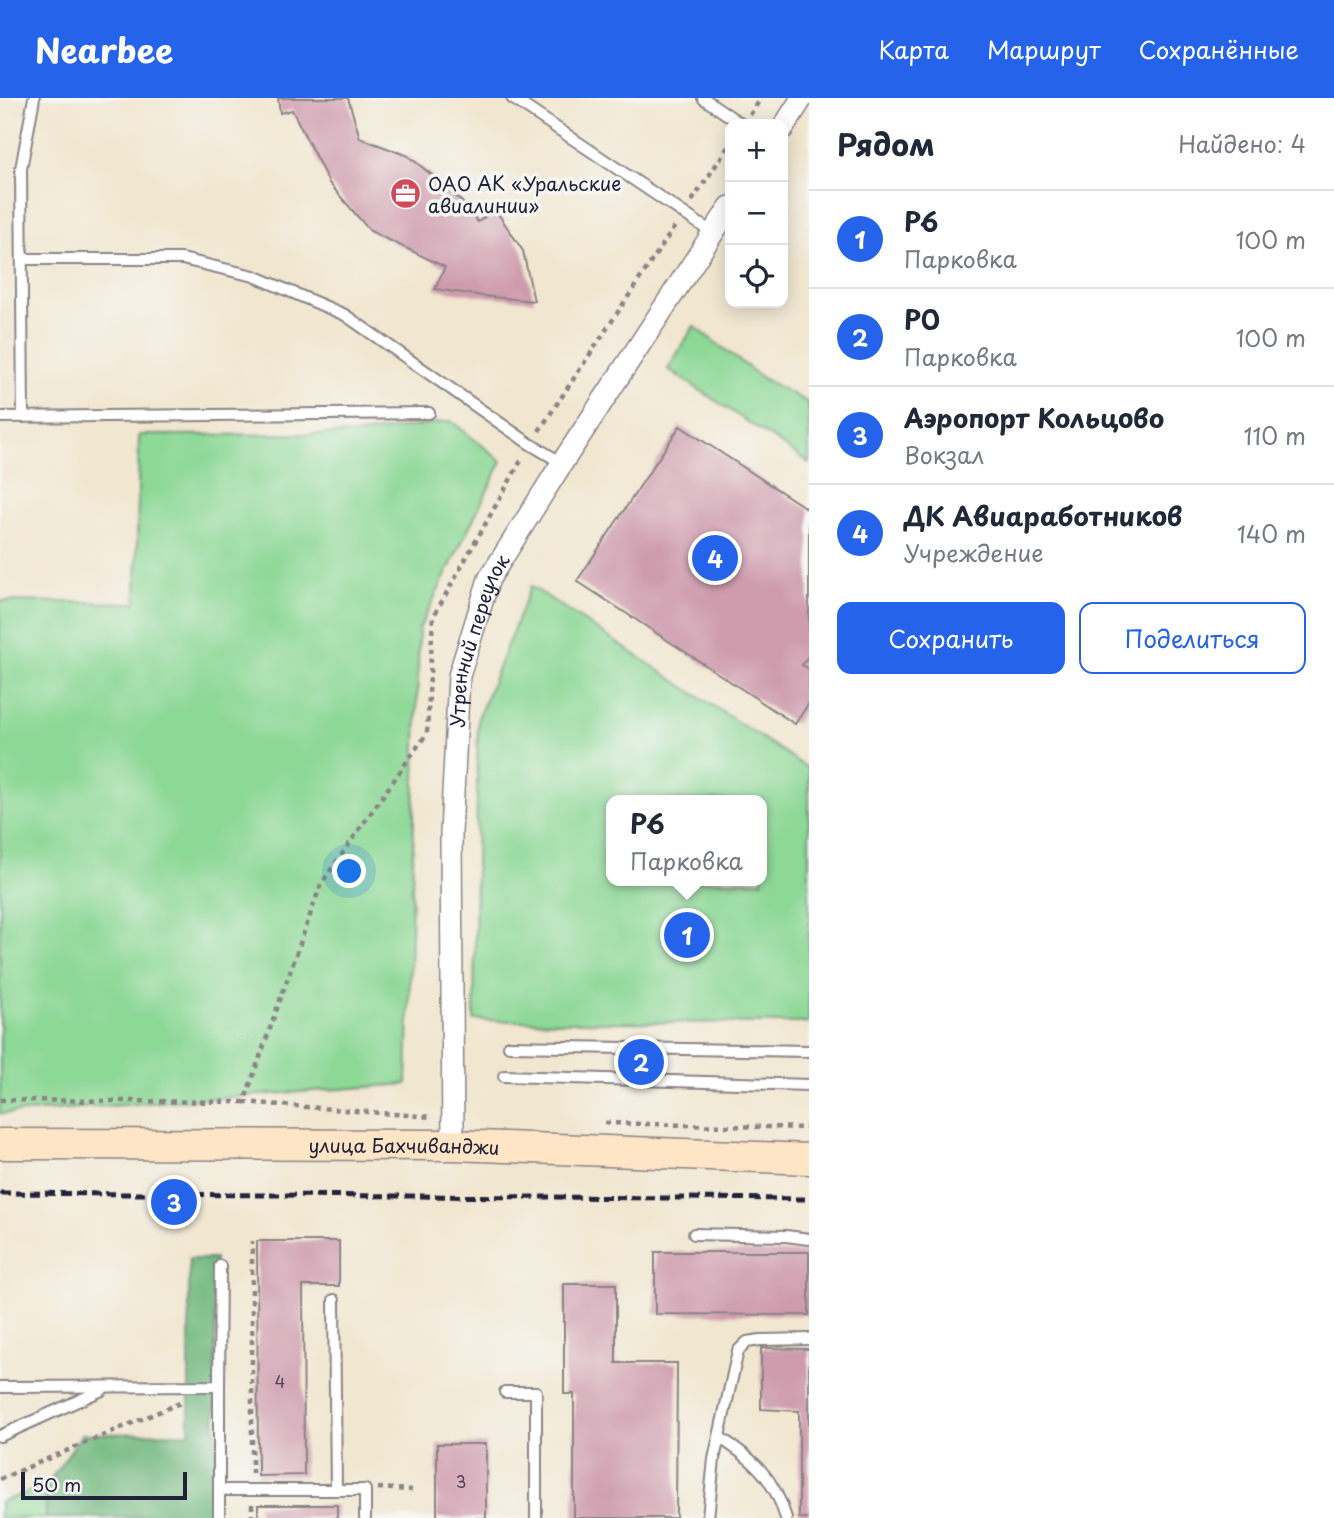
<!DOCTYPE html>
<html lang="ru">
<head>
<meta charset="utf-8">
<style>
	body { margin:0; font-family:"Playpen Sans",sans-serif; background:#f6f6f7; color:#1f2937 }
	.controls { position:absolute; right:21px; top:21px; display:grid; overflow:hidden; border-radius:14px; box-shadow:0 4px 18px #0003 }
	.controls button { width:63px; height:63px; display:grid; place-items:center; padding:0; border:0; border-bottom:2px solid #e0e1e3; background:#fff; color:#1f2937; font:35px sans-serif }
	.scale { position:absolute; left:21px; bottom:18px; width:166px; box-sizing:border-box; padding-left:7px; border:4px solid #22223b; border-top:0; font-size:19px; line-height:24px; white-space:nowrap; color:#22223b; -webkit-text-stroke:5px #f6f6f2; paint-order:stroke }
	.you { position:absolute; left:350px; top:774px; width:24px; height:24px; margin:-18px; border:5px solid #fff; border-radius:50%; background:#1a73e8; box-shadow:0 0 0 10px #1a73e833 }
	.badge { display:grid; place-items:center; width:46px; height:46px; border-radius:50%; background:#2563eb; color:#fff; font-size:23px; font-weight:700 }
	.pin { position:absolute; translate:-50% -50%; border:4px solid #fff; box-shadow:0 2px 7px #0006 }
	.popup { position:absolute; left:606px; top:697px; width:161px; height:91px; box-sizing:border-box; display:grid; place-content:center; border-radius:14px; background:#fff; filter:drop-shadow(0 2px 5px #0005); font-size:23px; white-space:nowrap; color:#747a83 }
	.popup b { font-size:26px; color:#1f2937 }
	.popup::after { content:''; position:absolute; left:50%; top:100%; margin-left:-14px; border:14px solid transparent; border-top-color:#fff }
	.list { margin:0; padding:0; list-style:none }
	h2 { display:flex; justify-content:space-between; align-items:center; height:91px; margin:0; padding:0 28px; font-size:30px }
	h2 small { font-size:23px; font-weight:400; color:#747a83 }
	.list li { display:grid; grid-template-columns:46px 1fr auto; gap:21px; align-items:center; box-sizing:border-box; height:98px; padding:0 28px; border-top:2px solid #e0e1e3 }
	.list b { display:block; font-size:26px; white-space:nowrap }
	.list p { margin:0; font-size:23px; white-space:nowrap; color:#747a83 }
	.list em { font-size:23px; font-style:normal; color:#747a83 }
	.actions { display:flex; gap:14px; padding:21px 28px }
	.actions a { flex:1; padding:16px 0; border:2px solid #2563eb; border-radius:14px; text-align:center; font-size:24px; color:#2563eb }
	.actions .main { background:#2563eb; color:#fff }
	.icon { flex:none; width:38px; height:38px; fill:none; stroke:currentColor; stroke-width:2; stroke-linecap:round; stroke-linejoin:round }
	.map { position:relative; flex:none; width:809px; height:1420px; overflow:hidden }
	header { display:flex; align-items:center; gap:42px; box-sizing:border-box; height:98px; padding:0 35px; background:#2563eb; color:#fff }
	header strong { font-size:33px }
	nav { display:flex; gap:38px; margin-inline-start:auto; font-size:24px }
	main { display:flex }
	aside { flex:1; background:#fff }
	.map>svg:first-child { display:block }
	.green { fill:#8cd895; stroke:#577d68; stroke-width:2; fill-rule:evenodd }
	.forest { fill:#71b87e; stroke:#4a6d5c; stroke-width:2 }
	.building { fill:#cf9cae }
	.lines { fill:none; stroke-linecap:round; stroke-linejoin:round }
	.service-casing { stroke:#8a8485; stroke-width:14 }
	.minor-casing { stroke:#8a8485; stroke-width:24 }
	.secondary-casing { stroke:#8a8485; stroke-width:33 }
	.path { stroke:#8a8485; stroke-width:4.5; stroke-dasharray:5 5; stroke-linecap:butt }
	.service { stroke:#fff; stroke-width:10 }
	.minor { stroke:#fff; stroke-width:21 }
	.secondary { stroke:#fee5c5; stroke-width:30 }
	.rail { stroke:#22223b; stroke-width:5; stroke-dasharray:10 5; stroke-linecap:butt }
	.labels { text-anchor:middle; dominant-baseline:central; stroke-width:7; stroke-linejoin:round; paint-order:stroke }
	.number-label { font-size:16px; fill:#4d4058 }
	.poi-label { font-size:19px; fill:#22223b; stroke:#f6f6f2; text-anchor:start }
	.street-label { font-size:19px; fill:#22223b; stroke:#f6f6f2 }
</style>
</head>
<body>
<header>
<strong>Nearbee</strong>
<nav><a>Карта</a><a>Маршрут</a><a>Сохранённые</a></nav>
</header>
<main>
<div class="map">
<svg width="809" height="1420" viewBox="0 0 809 1420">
	<rect width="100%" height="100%" fill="#f6f6f2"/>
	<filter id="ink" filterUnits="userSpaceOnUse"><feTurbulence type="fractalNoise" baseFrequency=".0143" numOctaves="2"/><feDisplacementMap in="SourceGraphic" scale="14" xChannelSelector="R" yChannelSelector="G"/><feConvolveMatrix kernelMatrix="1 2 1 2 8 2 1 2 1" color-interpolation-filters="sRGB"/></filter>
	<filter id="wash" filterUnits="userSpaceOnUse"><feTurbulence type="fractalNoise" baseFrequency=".00686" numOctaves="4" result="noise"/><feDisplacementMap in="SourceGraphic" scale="28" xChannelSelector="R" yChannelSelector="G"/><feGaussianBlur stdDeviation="1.57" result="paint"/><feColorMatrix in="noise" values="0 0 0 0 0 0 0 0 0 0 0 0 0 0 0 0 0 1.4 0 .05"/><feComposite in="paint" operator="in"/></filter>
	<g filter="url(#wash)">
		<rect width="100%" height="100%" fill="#f1e6cf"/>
		<g class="green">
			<path d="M694 228 762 280 809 305V365L668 271Z"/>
			<path d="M451 323 502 363 419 531 407 986 0 1016V503L136 505 139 337 359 336Z"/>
			<path d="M531 488 809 671V925L565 924 474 922 478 620ZM762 702V783H612V702Z"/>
			<path d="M46 1388V1420H0V1404Z"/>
		</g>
		<path class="forest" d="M189 1161H215L216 1419 46 1420V1388L82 1336 189 1335Z"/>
		<g id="blocks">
			<g class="building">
				<path d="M278 0H348L360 40 408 58 442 85 462 104 478 124 495 111 523 153 534 203 483 198 435 191 445 169 370 133 329 85 292 12 280 15Z"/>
				<path d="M680 328 809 412V557L802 567 809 571V605L795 626 577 483Z"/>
				<path d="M257 1143H339V1188H303L304 1377 258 1378Z"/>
				<path d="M655 1154H809V1217L655 1216Z"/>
				<path d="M564 1186H616V1265H677L676 1420H574V1296H564Z"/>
				<path d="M761 1250 809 1251V1420H799V1313L761 1311Z"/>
				<rect x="437" y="1346" width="49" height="74"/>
				<rect x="258" y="1407" width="79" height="13"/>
			</g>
		</g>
	</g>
	<g filter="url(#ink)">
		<use href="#blocks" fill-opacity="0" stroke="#8a8485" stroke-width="2"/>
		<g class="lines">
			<defs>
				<g id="service">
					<path d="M512 0 713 135"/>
					<path d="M703 0 741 26"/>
					<path d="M22 161H182L254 178 345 217 530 346 562 365"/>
					<path d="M0 319 429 315"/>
					<path d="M23 319 21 71 34 0"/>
					<path d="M509 948 809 953"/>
					<path d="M504 978 809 987"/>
					<path d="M694 1136 786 1138 809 1141"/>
					<path d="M334 1202 336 1392"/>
					<path d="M0 1289 219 1288 220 1168"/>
					<path d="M505 1294H536V1420"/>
					<path d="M0 1338 102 1292"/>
					<path d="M719 1339C753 1361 774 1379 786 1420"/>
					<path d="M219 1392H365V1420"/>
					<path d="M219 1420V1288"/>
					<path d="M708 1420 714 1361 738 1253 747 1244 760 1242 809 1241"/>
				</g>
				<g id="minor">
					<path d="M783 30 802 0"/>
					<path id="s1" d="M453 1047 451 735 459 578 489 481 562 365 730 109"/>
				</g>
				<g id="secondary">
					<path id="s2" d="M0 1046 453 1047 809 1061"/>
				</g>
			</defs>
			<use href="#service" class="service-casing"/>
			<use href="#minor" class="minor-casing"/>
			<use href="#secondary" class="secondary-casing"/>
			<g class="path">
				<path d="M750 17 761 0"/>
				<path d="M692 103 730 46"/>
				<path d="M539 333 675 128"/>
				<path d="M0 1002 244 1004 321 786 427 635 433 519 523 359"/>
				<path d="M244 1004 432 1019"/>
				<path d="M605 1025 809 1030"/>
				<path d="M252 1376V1143"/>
				<path d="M0 1381 180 1305"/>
				<path d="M378 1390 412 1392"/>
				<path d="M252 1406V1420"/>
			</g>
			<use href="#service" class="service"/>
			<use href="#minor" class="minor"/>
			<use href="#secondary" class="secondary"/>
			<path class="rail" d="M0 1095 809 1101"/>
		</g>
	</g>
	<defs>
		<symbol id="office-disc" viewBox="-11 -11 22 22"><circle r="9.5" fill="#d1495b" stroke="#f6f6f2"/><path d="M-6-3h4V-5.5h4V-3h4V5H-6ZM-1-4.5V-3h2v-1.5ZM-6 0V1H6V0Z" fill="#fff"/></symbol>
	</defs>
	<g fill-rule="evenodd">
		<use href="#office-disc" x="388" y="78" width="35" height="35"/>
	</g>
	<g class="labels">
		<g class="number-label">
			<text x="280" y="1283">4</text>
			<text x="461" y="1383">3</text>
		</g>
		<g class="poi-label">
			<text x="428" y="85">ОАО АК «Уральские<tspan x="428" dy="22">авиалинии»</tspan></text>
		</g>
		<g class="street-label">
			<text stroke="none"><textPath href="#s1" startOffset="508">Утренний переулок</textPath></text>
			<text stroke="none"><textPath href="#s2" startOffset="404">улица Бахчиванджи</textPath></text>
		</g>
	</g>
</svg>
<div class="controls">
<button>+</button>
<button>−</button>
<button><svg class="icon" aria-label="locate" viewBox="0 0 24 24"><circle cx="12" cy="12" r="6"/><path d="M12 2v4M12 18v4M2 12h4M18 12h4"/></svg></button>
</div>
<div class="scale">50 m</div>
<div class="you"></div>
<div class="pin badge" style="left:687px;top:837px">1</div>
<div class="popup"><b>P6</b>Парковка</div>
<div class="pin badge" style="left:641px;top:964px">2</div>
<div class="pin badge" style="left:174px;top:1104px">3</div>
<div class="pin badge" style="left:715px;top:460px">4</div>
</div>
<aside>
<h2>Рядом<small>Найдено: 4</small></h2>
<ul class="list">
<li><span class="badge">1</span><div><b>P6</b><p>Парковка</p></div><em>100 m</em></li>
<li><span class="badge">2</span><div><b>P0</b><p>Парковка</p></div><em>100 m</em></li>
<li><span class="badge">3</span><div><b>Аэропорт Кольцово</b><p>Вокзал</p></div><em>110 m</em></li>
<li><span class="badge">4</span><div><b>ДК Авиаработников</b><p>Учреждение</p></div><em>140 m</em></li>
</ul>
<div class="actions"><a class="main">Сохранить</a><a>Поделиться</a></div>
</aside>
</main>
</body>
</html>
